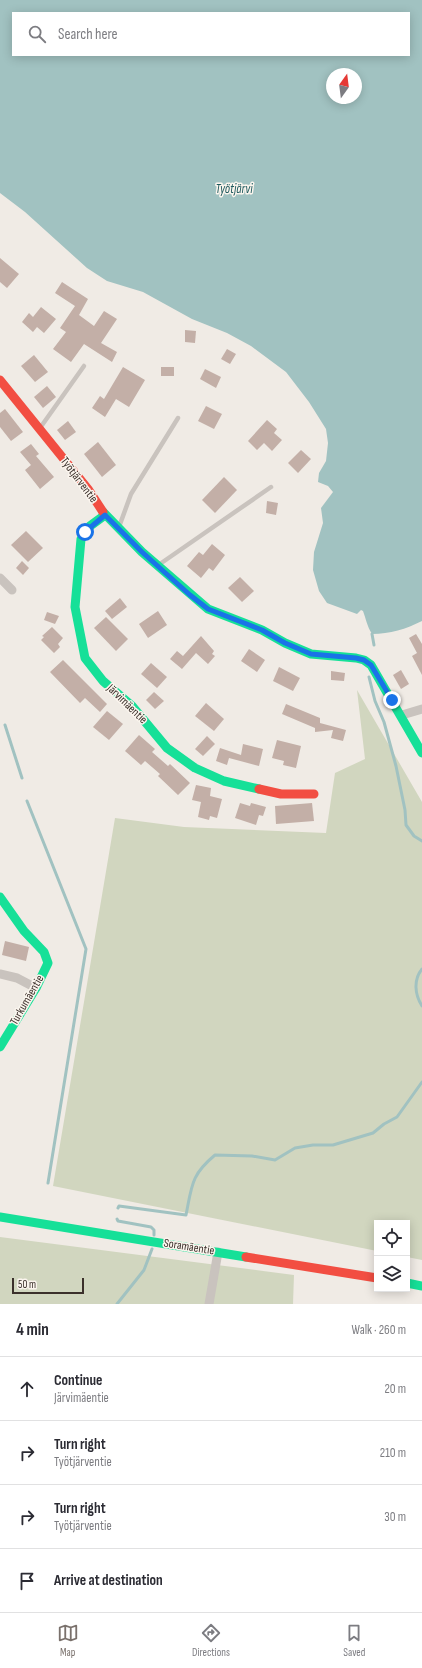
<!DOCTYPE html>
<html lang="en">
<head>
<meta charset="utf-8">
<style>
	body { margin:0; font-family:"Sofia Sans Condensed",sans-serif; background:#f2f2f3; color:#2b2b33 }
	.controls { position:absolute; right:12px; bottom:12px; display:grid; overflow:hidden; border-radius:0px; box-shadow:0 2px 10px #0003 }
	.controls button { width:36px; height:36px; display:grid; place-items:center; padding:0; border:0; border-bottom:1px solid #e1e1e2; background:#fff; color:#2b2b33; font:20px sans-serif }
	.compass { position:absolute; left:326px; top:68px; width:36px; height:36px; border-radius:50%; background:#fff; box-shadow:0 2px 10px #0003; rotate:14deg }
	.scale { position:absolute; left:12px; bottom:10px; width:72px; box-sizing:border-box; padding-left:4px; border:2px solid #3b302b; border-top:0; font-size:11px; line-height:14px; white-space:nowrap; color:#3b302b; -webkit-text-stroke:3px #fbf5ee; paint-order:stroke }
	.stop { position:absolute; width:12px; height:12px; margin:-9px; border:3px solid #1a73e8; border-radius:50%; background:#fff }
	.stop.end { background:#1a73e8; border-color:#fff; box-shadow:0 1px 4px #0008 }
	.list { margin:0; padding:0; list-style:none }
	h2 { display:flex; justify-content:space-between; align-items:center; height:52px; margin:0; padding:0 16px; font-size:17px }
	h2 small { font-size:13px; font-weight:400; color:#7c7c81 }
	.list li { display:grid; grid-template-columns:26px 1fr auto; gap:12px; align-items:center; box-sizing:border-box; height:64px; padding:0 16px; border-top:1px solid #e1e1e2 }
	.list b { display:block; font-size:15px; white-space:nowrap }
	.list p { margin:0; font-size:13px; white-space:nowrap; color:#7c7c81 }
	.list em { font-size:13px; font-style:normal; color:#7c7c81 }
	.icon { flex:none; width:22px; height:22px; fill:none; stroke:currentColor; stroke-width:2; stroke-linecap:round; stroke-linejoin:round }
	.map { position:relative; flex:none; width:422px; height:1304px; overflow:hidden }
	.search { position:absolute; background:#fff; box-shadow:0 2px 10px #0003; left:12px; right:12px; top:12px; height:44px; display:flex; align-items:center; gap:10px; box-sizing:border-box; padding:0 14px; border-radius:0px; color:#7c7c81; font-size:15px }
	.sheet { height:308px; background:#fff }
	nav { display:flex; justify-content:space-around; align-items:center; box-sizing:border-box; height:56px; border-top:1px solid #e1e1e2; background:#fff; font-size:11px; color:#7c7c81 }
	nav a { display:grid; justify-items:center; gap:2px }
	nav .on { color:#7a716c }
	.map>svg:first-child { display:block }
	.green { fill:#d1d6bf }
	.water { fill:#a1c2c1; fill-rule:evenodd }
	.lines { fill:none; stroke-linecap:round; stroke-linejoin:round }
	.stream { stroke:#a1c2c1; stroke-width:3 }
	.building { fill:#c3afa7 }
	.lane { stroke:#c9c3be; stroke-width:4.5 }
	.street { stroke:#c9c3be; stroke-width:9 }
	.fast { stroke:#16e098; stroke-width:9 }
	.jam { stroke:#f24e42; stroke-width:9 }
	.route { stroke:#1a73e8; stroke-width:5 }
	.labels { text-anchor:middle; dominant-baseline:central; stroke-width:3; stroke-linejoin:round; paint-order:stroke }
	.street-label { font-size:12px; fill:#3b302b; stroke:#fbf5ee }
	.water-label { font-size:13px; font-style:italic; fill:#1f5a5e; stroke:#fbf5ee }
</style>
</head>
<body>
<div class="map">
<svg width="422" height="1304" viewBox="0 0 422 1304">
	<rect width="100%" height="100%" fill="#f0ebe5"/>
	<g class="green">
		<path d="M357 690 422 802V1260L407 1257V1223H377V1251L53 1186 115 818 184 827 326 833 335 773 365 759Z"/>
		<path d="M0 1237 294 1275 293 1304H0Z"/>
	</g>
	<path class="water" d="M0 0H422V621C406 629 390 634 372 634 367 626 366 619 363 611L361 610 357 614 327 603 319 591 313 570 314 552 323 523 321 508 333 492 328 486 318 482 319 473 326 461 328 443 326 429 309 402 286 372 251 346 227 333 192 319 143 292 107 281 87 268 25 212 0 193ZM13 13H409V55H13ZM332 74H356V98H332Z"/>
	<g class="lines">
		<g class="stream">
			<path d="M372 634 374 645"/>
			<path d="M369 677 375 701 384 722 396 766 405 810 406 825 414 836 422 841"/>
			<path d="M5 725 22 778"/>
			<path d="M27 801 86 949 48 1183"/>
			<path d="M422 969C413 980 415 995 422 1006"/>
			<path d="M118 1208 119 1206 186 1215C192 1185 191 1175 215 1155L252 1156 275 1160 295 1148 313 1145H333L373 1133 384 1124 397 1117 422 1082"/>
			<path d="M117 1219 118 1221 151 1227 154 1230V1235"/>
			<path d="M117 1304 144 1270 152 1249"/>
		</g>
	</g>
	<g class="building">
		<path d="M0 258 19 274 7 288 0 282Z"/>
		<path d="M62 282 88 299 79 315 94 326 104 311 117 319 101 343 117 352 112 362 84 344 71 362 53 349 66 332 60 328 75 306 55 293Z"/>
		<path d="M41 307 56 319 44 333 37 327 33 332 22 322 29 313 33 317Z"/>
		<path d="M185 330 196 331 195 343 185 342Z"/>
		<path d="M227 349 236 354 230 364 221 359Z"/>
		<path d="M34 355 48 372 35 382 21 366Z"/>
		<path d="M123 367 145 380 129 407 116 399 105 417 92 408 100 396 104 399Z"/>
		<rect x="161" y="367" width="13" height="9"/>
		<path d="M205 369 221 377 216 388 200 379Z"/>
		<path d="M47 386 56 397 43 408 34 397Z"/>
		<path d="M206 406 222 414 214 429 198 421Z"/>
		<path d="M5 409 23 432 11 441 0 427V413Z"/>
		<path d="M267 420 277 429 274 433 282 440 272 451 264 443 257 450 248 441Z"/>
		<path d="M68 421 76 432 65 440 57 430Z"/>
		<path d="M98 442 116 465 102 477 84 454Z"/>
		<path d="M31 444 39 454 36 456 54 477 40 489 25 470 31 465 20 452Z"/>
		<path d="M301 450 311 459 298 473 288 463Z"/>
		<path d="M224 477 237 490 215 513 202 500Z"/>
		<path d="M267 501 278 503 276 515 266 513Z"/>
		<path d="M26 531 43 548 28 562 11 545Z"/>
		<path d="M212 544 225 555 213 571 209 568 201 578 187 566 199 552 203 555Z"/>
		<path d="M22 561 29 568 23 575 16 568Z"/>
		<path d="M240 577 254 591 242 602 228 588Z"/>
		<path d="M120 598 127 607 112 619 105 611Z"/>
		<path d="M158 611 167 625 148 638 139 624Z"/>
		<path d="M47 612 59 616 55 624 44 620Z"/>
		<path d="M106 617 128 639 116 651 94 628Z"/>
		<path d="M52 627 63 638 58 644 60 647 54 653 41 640 44 637 42 636Z"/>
		<path d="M416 634 422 644V675L412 656 417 653 409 638Z"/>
		<path d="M201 636 214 651 212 654 215 656 208 664 196 653 182 669 170 659 177 651 183 656Z"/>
		<path d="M249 649 265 660 257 672 241 661Z"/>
		<path d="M63 660 107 704 100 712 85 698 80 703 50 672Z"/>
		<path d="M151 663 167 677 157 688 141 674Z"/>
		<path d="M279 667 300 678 293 691 273 681Z"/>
		<path d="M401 670 409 684 401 689 393 675Z"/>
		<path d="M331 671 345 673 344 681 331 680Z"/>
		<path d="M154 692 164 701 155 709 146 700Z"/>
		<path d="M206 703 224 719 214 731 195 716Z"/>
		<path d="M286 704 320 718V723L346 730 343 741 331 738 333 730 315 732V728L282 714Z"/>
		<path d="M107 711 123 724 109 740 93 727Z"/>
		<path d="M139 735 155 749 152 752 168 766 170 764 190 783 178 795 158 776 160 774 145 761 141 765 125 751Z"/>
		<path d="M207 736 215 744 203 756 195 749Z"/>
		<path d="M277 740 301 746 296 768 283 765 284 761 272 758Z"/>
		<path d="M243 744 263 749 259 766 229 758 227 765 216 761 220 748 241 755Z"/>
		<path d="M196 785 211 788 210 796 222 799 217 818 210 816 209 820 198 817 201 802 192 800Z"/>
		<path d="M240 803 250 806 251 803 266 807 263 816 259 815 256 825 235 818Z"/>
		<path d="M312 803 314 821 276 824 275 806Z"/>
		<path d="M5 941 29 947 26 961 2 955Z"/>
	</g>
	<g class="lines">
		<g class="lane">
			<path d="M40 428 84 366"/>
			<path d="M119 527 131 494 178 418"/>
			<path d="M157 566 271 487"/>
		</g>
		<g class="street">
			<path d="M0 578 12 590"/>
			<path d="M402 715 422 709"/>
			<path d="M0 974 17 978 36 988"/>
			<path d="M209 1304 218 1252"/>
		</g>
		<g class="fast">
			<path d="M103 512 142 552 208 609 262 630 285 643 311 654 356 658 364 660 371 665 422 753"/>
			<path d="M105 515 90 526 81 539 75 607 85 658 103 681 132 706 167 748 195 768 224 781 259 789"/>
			<path d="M0 897 24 931 44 952 48 963 36 988 0 1047"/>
			<path d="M0 1217 246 1257"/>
			<path d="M407 1283 422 1286"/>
		</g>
		<g class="jam">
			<path d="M0 380 88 489 103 512"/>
			<path d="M259 789 281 794H314"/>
			<path d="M246 1257 377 1278"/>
		</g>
	</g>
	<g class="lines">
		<path class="route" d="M85 532 105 515 142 552 190 595 208 609 262 630 285 643 311 654 356 658 364 660 371 665 392 700"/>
	</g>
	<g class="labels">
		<g class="street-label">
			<text transform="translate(79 480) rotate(53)">Työtjärventie</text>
			<text transform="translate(127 704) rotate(44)">Järvimäentie</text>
			<text transform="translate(27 1000) rotate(-60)">Turkumäentie</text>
			<text transform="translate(189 1247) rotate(9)">Soramäentie</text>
		</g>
		<g class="water-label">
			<text x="234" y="189">Työtjärvi</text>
		</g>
	</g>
</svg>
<div class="controls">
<button><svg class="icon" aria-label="locate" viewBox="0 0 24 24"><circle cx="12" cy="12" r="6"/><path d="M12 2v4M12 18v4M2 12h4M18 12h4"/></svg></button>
<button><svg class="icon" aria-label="layers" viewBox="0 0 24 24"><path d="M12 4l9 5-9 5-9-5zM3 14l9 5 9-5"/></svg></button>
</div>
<svg class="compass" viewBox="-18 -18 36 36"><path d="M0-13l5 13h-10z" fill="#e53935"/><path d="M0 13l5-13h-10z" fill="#7c7c81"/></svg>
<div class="scale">50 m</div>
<div class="stop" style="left:85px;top:532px"></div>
<div class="stop end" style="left:392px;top:700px"></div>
<div class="search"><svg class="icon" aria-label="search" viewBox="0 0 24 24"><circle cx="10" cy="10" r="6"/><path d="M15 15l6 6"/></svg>Search here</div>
</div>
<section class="sheet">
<h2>4 min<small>Walk · 260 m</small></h2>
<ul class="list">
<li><svg class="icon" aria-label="ahead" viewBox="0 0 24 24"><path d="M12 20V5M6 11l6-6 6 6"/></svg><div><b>Continue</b><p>Järvimäentie</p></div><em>20 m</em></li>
<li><svg class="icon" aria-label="right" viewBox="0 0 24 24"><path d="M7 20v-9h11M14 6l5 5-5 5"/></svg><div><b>Turn right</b><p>Työtjärventie</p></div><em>210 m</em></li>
<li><svg class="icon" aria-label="right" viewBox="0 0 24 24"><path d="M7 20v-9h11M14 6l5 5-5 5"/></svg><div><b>Turn right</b><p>Työtjärventie</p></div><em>30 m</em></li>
<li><svg class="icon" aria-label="arrive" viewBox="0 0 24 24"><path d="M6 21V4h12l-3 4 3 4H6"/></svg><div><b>Arrive at destination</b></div></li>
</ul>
</section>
<nav>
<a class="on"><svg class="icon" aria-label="map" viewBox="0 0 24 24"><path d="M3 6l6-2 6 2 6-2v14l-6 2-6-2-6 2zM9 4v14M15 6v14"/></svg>Map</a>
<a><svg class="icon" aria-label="directions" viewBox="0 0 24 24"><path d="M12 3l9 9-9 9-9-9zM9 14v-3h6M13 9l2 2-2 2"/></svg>Directions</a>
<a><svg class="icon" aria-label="saved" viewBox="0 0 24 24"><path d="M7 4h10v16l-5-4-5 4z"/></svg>Saved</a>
</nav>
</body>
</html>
